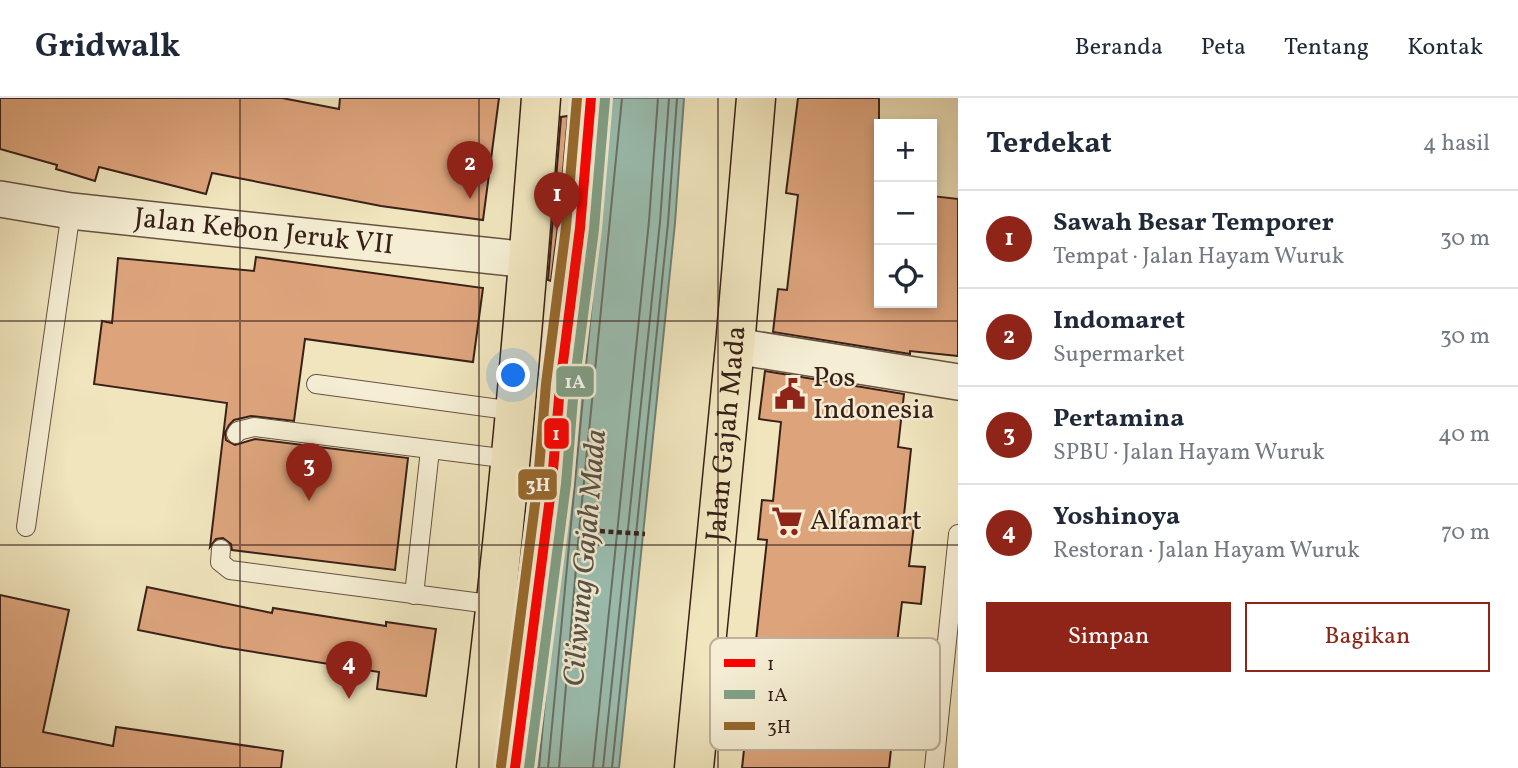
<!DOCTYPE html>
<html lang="id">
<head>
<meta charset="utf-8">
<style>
	body { margin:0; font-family:Vollkorn,serif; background:#f2f2f3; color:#1f2937 }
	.controls { position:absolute; right:21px; top:21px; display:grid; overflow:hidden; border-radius:0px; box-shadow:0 4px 10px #0003 }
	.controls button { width:63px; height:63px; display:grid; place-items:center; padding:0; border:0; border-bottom:2px solid #e0e1e3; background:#fff; color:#1f2937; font:35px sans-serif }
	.you { position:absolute; left:514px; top:278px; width:24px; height:24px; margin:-18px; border:5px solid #fff; border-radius:50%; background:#1a73e8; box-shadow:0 0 0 10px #1a73e833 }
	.badge { display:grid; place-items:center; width:46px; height:46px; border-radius:50%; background:#8f2418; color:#fff; font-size:23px; font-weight:700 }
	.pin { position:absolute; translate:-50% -58px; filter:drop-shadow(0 2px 4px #0008) }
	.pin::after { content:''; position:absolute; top:37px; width:24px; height:21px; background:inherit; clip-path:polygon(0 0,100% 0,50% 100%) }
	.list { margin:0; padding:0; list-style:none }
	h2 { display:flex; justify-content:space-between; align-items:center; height:91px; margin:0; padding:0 28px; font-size:30px }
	h2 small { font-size:23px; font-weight:400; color:#747a83 }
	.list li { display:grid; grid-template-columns:46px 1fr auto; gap:21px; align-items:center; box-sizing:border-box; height:98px; padding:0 28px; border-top:2px solid #e0e1e3 }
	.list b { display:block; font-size:26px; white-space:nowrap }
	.list p { margin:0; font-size:23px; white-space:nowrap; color:#747a83 }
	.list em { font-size:23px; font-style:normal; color:#747a83 }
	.actions { display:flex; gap:14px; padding:21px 28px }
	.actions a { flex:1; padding:16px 0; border:2px solid #8f2418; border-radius:0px; text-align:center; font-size:24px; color:#8f2418 }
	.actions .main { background:#8f2418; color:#fff }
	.icon { flex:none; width:38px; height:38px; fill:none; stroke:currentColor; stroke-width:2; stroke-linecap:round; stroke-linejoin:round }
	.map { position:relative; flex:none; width:958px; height:670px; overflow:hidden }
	header { display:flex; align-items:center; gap:42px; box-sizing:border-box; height:98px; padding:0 35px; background:#fff; border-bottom:2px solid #e0e1e3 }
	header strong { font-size:33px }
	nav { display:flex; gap:38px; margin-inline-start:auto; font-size:24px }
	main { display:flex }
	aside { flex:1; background:#fff }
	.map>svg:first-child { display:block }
	.water { fill:#9abfb2; stroke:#738075; stroke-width:2 }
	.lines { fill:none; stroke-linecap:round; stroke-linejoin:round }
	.shore { stroke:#6a7066; stroke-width:2 }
	.building { fill:#dda47c; stroke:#392119; stroke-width:2 }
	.service-casing { stroke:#675242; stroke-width:20 }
	.minor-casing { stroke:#675242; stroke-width:38 }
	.primary-casing { stroke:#392119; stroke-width:41 }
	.path { stroke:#392119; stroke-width:4.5; stroke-dasharray:5 3.5; stroke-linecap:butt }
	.service { stroke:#f5eed4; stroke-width:18 }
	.minor { stroke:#f5eed4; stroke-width:35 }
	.primary { stroke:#f0e5bd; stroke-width:38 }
	.bus-1-casing { stroke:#f5eed4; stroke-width:16 }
	.bus-2-casing { stroke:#f5eed4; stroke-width:16 }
	.bus-3-casing { stroke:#f5eed4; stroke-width:16 }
	.bus-1 { stroke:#f00; stroke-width:10 }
	.bus-2 { stroke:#81a188; stroke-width:10 }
	.bus-3 { stroke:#97692d; stroke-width:10 }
	.grid { fill:none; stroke:#392119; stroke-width:2; stroke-opacity:0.55 }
	.labels { text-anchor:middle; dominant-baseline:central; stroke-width:5; stroke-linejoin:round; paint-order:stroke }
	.street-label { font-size:28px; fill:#392119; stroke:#f5eed4 }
	.poi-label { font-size:28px; fill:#392119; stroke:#f5eed4; text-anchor:start }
	.water-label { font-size:30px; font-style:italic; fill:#565047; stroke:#f5eed4 }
	.key { fill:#f5eed4; stroke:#bdb09c; stroke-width:2 }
	.key-label { font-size:19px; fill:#392119 }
	.line-badge { stroke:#f5eed4; stroke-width:2.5 }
	.badge-label { font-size:19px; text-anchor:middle; font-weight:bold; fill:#fff }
</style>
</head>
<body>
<header>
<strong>Gridwalk</strong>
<nav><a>Beranda</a><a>Peta</a><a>Tentang</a><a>Kontak</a></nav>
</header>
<main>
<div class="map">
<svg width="958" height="670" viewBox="0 0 958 670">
	<rect width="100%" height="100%" fill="#f0e5bd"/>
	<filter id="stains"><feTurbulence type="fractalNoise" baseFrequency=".00286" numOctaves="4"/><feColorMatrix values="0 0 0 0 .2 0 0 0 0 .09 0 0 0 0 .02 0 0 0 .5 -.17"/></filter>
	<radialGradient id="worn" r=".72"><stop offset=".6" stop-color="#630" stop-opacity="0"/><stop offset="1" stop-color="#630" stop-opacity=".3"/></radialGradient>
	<path class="water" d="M596 0H684L675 125 619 670H532Z"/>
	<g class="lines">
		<g class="shore">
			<path d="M539 670 546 592"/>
			<path d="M548 670 592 204"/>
			<path d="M559 670 579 434 622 0"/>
			<path d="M593 670 649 123 658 0"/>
			<path d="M603 670 660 124 669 0"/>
			<path d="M612 670 668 125 677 0"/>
		</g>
	</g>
	<g class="building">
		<path d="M0 0H282L339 11 340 0H499L483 122 381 108 212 75 206 96 99 69 95 83 56 71 57 67 0 51Z"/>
		<path d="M798 0H879V205H932V98L958 101V258L910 253V256L773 234 778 191 787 192 798 97 786 95Z"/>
		<path d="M568 18 558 128 551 183 548 182 561 19Z"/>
		<path d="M256 159 483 190 473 264 305 241 294 323 251 318 234 322 229 327 225 335 226 342 235 347 255 341 408 360 395 472 232 452 231 446 223 440 216 441 210 449 227 305 94 286 102 223 112 225 118 160 254 173Z"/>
		<path d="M765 273 904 296 898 349 911 351 904 417 915 419 909 468 925 469 921 506 902 504 892 587H898L889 670H742L767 442 758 441 762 402 773 403 781 324 759 321Z"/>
		<path d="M147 489 272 515 273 510 386 528V524L436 531 426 598 377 591 379 574 223 549 138 532Z"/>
		<path d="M0 497 69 512 43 634 113 648 116 629 283 653 281 670H0Z"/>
	</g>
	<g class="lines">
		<defs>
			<g id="service">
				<path d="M316 286 514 313"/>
				<path d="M236 336 238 333 254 329 510 361"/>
				<path d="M26 429 71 113"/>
				<path d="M221 451 220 464 230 472 497 507"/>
				<path d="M414 497 430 352"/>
				<path d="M934 670 958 436"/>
			</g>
			<g id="minor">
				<path id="s1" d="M0 101 71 113 529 162"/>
				<path d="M735 248 958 284"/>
			</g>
			<g id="primary">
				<path d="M476 670C505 447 524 224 541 0"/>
				<path d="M515 670 552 384 560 288 580 130 591 0"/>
				<path id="s2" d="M694 670 735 248 756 0"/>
			</g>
		</defs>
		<use href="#service" class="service-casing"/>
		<use href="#minor" class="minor-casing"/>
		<use href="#primary" class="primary-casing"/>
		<path class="path" d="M583 432 645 436"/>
		<use href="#service" class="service"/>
		<use href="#minor" class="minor"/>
		<use href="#primary" class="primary"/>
		<defs>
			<path id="bus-1" d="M515 670 552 384 560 288 580 130 591 0"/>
			<path id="bus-2" d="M529 670 566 386 574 289 594 131 605 1"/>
			<path id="bus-3" d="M501 668 538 383 546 286 566 129 577 0"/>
		</defs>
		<use href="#bus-1" class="bus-1-casing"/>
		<use href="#bus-2" class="bus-2-casing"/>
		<use href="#bus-3" class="bus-3-casing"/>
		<use href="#bus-1" class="bus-1"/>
		<use href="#bus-2" class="bus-2"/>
		<use href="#bus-3" class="bus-3"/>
	</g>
	<path class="grid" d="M240 0V670M479 0V670M718 0V670M0 223H958M0 447H958"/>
	<defs>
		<symbol id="civic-bare" viewBox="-9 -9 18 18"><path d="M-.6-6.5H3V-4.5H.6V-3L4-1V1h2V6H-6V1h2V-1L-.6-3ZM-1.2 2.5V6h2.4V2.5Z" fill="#8f2418" stroke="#f5eed4" stroke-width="2.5" paint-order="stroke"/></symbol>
		<symbol id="supermarket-bare" viewBox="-9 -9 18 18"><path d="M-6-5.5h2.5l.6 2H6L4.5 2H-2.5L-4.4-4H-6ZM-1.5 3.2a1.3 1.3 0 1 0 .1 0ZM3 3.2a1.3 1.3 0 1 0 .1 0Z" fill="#8f2418" stroke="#f5eed4" stroke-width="2.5" paint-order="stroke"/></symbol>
	</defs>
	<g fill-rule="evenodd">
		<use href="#civic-bare" x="768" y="274" width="44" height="44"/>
		<use href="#supermarket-bare" x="765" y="401" width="44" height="44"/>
	</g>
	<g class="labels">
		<g class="street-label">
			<text stroke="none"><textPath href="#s1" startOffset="266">Jalan Kebon Jeruk VII</textPath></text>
			<text stroke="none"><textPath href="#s2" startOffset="336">Jalan Gajah Mada</textPath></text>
		</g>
		<g class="poi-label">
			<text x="813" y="280">Pos<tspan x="813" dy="32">Indonesia</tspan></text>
			<text x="810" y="423">Alfamart</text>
		</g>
		<g class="water-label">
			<text transform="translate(586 460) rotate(-85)">Ciliwung Gajah Mada</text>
		</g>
	</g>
	<rect x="710" y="540" width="230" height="112" rx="10" class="key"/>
	<rect x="724" y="561" width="31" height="8" fill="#f00"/>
	<rect x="724" y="592" width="31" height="9" fill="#81a188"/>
	<rect x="724" y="624" width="31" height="8" fill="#97692d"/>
	<g class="key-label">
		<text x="767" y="572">1</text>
		<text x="767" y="603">1A</text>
		<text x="767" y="635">3H</text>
	</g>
	<g class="line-badge">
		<rect x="555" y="267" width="40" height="33" rx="7" fill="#81a188"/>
		<rect x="543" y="319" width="27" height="33" rx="7" fill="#f00"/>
		<rect x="517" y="370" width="41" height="33" rx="7" fill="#97692d"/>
	</g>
	<g class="badge-label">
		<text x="575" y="290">1A</text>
		<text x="556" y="342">1</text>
		<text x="538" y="393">3H</text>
	</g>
	<rect width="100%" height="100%" filter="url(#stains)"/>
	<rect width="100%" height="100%" fill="url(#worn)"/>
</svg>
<div class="controls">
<button>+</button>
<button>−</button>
<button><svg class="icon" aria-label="locate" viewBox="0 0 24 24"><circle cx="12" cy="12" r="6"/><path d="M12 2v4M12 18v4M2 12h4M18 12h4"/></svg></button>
</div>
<div class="you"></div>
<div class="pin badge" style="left:557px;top:132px">1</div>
<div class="pin badge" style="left:470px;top:101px">2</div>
<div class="pin badge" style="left:309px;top:403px">3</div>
<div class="pin badge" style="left:349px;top:601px">4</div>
</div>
<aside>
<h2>Terdekat<small>4 hasil</small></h2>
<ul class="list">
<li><span class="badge">1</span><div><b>Sawah Besar Temporer</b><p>Tempat · Jalan Hayam Wuruk</p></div><em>30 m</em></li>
<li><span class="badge">2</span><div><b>Indomaret</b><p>Supermarket</p></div><em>30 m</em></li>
<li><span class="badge">3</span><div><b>Pertamina</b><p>SPBU · Jalan Hayam Wuruk</p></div><em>40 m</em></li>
<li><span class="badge">4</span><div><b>Yoshinoya</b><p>Restoran · Jalan Hayam Wuruk</p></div><em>70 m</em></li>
</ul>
<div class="actions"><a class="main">Simpan</a><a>Bagikan</a></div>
</aside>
</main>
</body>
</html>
